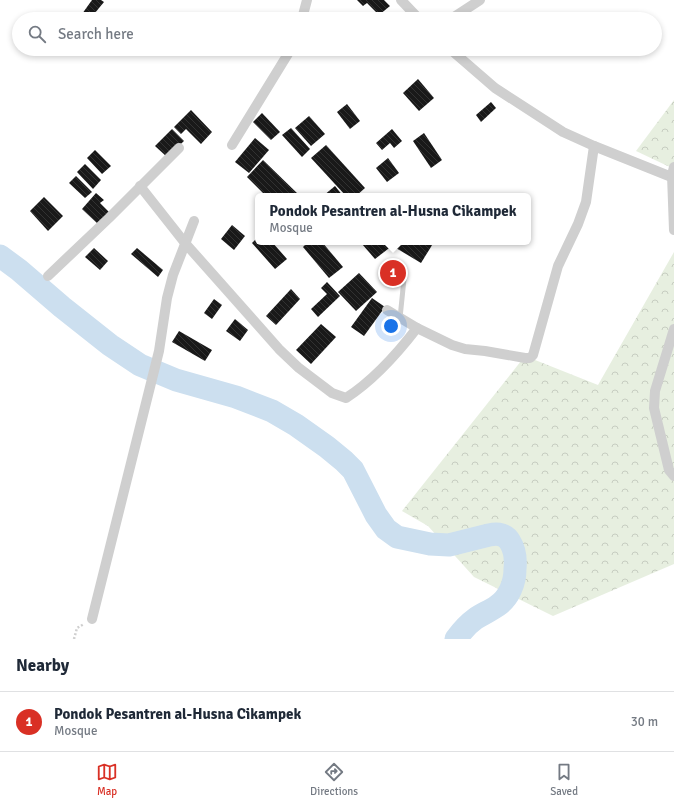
<!DOCTYPE html>
<html lang="en">
<head>
<meta charset="utf-8">
<style>
	body { margin:0; font-family:Signika,sans-serif; background:#f2f2f3; color:#1f2937 }
	.you { position:absolute; left:391px; top:326px; width:14px; height:14px; margin:-10px; border:3px solid #fff; border-radius:50%; background:#1a73e8; box-shadow:0 0 0 6px #1a73e833 }
	.badge { display:grid; place-items:center; width:26px; height:26px; border-radius:50%; background:#d93025; color:#fff; font-size:13px; font-weight:700 }
	.pin { position:absolute; translate:-50% -50%; border:2px solid #fff; box-shadow:0 1px 4px #0006 }
	.popup { position:absolute; left:255px; top:193px; width:276px; height:52px; box-sizing:border-box; display:grid; place-content:center; border-radius:6px; background:#fff; filter:drop-shadow(0 1px 3px #0005); font-size:13px; white-space:nowrap; color:#747a83 }
	.popup b { font-size:15px; color:#1f2937 }
	.popup::after { content:''; position:absolute; left:50%; top:100%; margin-left:-8px; border:8px solid transparent; border-top-color:#fff }
	.list { margin:0; padding:0; list-style:none }
	h2 { display:flex; justify-content:space-between; align-items:center; height:52px; margin:0; padding:0 16px; font-size:17px }
	h2 small { font-size:13px; font-weight:400; color:#747a83 }
	.list li { display:grid; grid-template-columns:26px 1fr auto; gap:12px; align-items:center; box-sizing:border-box; height:60px; padding:0 16px; border-top:1px solid #e0e1e3 }
	.list b { display:block; font-size:15px; white-space:nowrap }
	.list p { margin:0; font-size:13px; white-space:nowrap; color:#747a83 }
	.list em { font-size:13px; font-style:normal; color:#747a83 }
	.icon { flex:none; width:22px; height:22px; fill:none; stroke:currentColor; stroke-width:2; stroke-linecap:round; stroke-linejoin:round }
	.map { position:relative; flex:none; width:674px; height:639px; overflow:hidden }
	.search { position:absolute; background:#fff; box-shadow:0 2px 6px #0003; left:12px; right:12px; top:12px; height:44px; display:flex; align-items:center; gap:10px; box-sizing:border-box; padding:0 14px; border-radius:22px; color:#747a83; font-size:15px }
	.sheet { height:112px; background:#fff }
	nav { display:flex; justify-content:space-around; align-items:center; box-sizing:border-box; height:56px; border-top:1px solid #e0e1e3; background:#fff; font-size:11px; color:#747a83 }
	nav a { display:grid; justify-items:center; gap:2px }
	nav .on { color:#d93025 }
	.map>svg:first-child { display:block }
	.forest { fill:url(#forest-crowns) }
	.lines { fill:none; stroke-linecap:round; stroke-linejoin:round }
	.river { stroke:#ccdfef; stroke-width:23 }
	.building { fill:url(#building-back-hatch) }
	.path { stroke:#cfcfcf; stroke-width:2.5; stroke-dasharray:2 2; stroke-linecap:butt }
	.service { stroke:#cfcfcf; stroke-width:5 }
	.minor { stroke:#cfcfcf; stroke-width:10 }
</style>
</head>
<body>
<div class="map">
<svg width="674" height="639" viewBox="0 0 674 639">
	<defs>
		<pattern id="forest-crowns" width="20" height="18" patternUnits="userSpaceOnUse"><rect width="20" height="18" fill="#e7efe0"/><path d="M2 6a3 3 0 1 1 6 0M12 15a3 3 0 1 1 6 0" fill="none" stroke="#c7cdc1"/></pattern>
		<pattern id="building-back-hatch" width="6" height="6" patternUnits="userSpaceOnUse"><rect width="6" height="6" fill="#191919"/><path d="M-1 5l2 2M0 0l6 6M5-1l2 2" fill="none" stroke="#323232"/></pattern>
	</defs>
	<rect width="100%" height="100%" fill="#fff"/>
	<g class="forest">
		<path d="M674 100V169L636 151Z"/>
		<path d="M674 252V564L553 616 474 577 428 526 402 511 525 356 598 385Z"/>
	</g>
	<g class="lines">
		<path class="river" d="M0 256 19 270 62 307 110 345 140 365 176 380 236 397 272 411 296 425 327 447 344 461 353 470 376 515 386 529 397 537 430 544 449 545 489 535C498 533 506 534 510 542 515 550 516 559 515 569 515 583 509 598 497 606 490 611 482 614 475 619 468 624 461 632 456 639"/>
	</g>
	<g class="building">
		<path d="M92 0H101L104 2 90 19H89L82 14Z"/>
		<path d="M357 0H384L390 6 379 15 367 3 363 6Z"/>
		<path d="M418 79 434 98 419 111 403 93Z"/>
		<path d="M491 102 496 108 481 122 476 115Z"/>
		<path d="M347 104 360 121 350 129 337 112Z"/>
		<path d="M191 110 212 132 201 144 186 129 181 134 174 127Z"/>
		<path d="M262 113 280 132 271 140 253 122Z"/>
		<path d="M309 116 325 134 311 146 295 128Z"/>
		<path d="M291 128 310 149 302 157 282 135Z"/>
		<path d="M172 129 184 141 167 157 155 146Z"/>
		<path d="M392 129 402 141 394 148 390 143 382 150 376 143Z"/>
		<path d="M424 133 442 160 431 168 413 141Z"/>
		<path d="M255 138 269 150 249 173 235 162Z"/>
		<path d="M326 145 365 188 356 196H346L311 158Z"/>
		<path d="M95 150 111 166 102 174 87 158Z"/>
		<path d="M388 158 399 173 387 182 376 168Z"/>
		<path d="M263 160 300 196H266L247 177Z"/>
		<path d="M85 164 101 180 93 189 77 172Z"/>
		<path d="M76 176 92 192 85 198 69 183Z"/>
		<path d="M335 186 343 196H323Z"/>
		<path d="M96 193 104 200 100 203 110 213 99 225 82 209Z"/>
		<path d="M44 197 63 216 48 231 30 211Z"/>
		<path d="M232 225 245 236 234 250 221 239Z"/>
		<path d="M258 237V242H272L287 259 275 269 252 243Z"/>
		<path d="M308 242H322L343 267 329 278 303 247Z"/>
		<path d="M365 242H397L375 259 362 244Z"/>
		<path d="M400 242H434L421 263 396 248Z"/>
		<path d="M94 248 108 261 100 270 85 257Z"/>
		<path d="M137 248 163 270 158 277 131 254Z"/>
		<path d="M359 273 377 292 356 311 338 292Z"/>
		<path d="M327 282 340 296 318 317 311 309 327 294 321 288Z"/>
		<path d="M291 289 300 299 276 325 266 316Z"/>
		<path d="M372 298 385 307 364 336 351 327Z"/>
		<path d="M214 299 222 305 212 319 204 313Z"/>
		<path d="M235 319 248 330 240 341 226 331Z"/>
		<path d="M321 324 336 337 311 364 296 350Z"/>
		<path d="M179 331 212 350 205 361 172 342Z"/>
	</g>
	<g class="lines">
		<path class="path" d="M74 639 77 628 84 624"/>
		<path class="service" d="M400 318 404 279"/>
		<g class="minor">
			<path d="M401 0 419 19"/>
			<path d="M302 19 307 0"/>
			<path d="M451 19 480 0"/>
			<path d="M450 49 495 88 563 132 594 146 674 178"/>
			<path d="M232 145 291 49"/>
			<path d="M674 167 672 175 674 230"/>
			<path d="M140 186 185 243 279 349 299 368 332 393 346 398C374 380 397 354 417 328L452 345 465 349 485 351 525 358H530L533 355 558 266 578 224 586 202 594 146"/>
			<path d="M48 276 109 218 179 148"/>
			<path d="M387 310 417 328"/>
			<path d="M674 329 655 391 654 408 669 470 674 476"/>
			<path d="M92 619 159 351 167 298 173 275 194 221"/>
		</g>
	</g>
</svg>
<div class="you"></div>
<div class="pin badge" style="left:393px;top:273px">1</div>
<div class="popup"><b>Pondok Pesantren al-Husna Cikampek</b>Mosque</div>
<div class="search"><svg class="icon" aria-label="search" viewBox="0 0 24 24"><circle cx="10" cy="10" r="6"/><path d="M15 15l6 6"/></svg>Search here</div>
</div>
<section class="sheet">
<h2>Nearby<small></small></h2>
<ul class="list">
<li><span class="badge">1</span><div><b>Pondok Pesantren al-Husna Cikampek</b><p>Mosque</p></div><em>30 m</em></li>
</ul>
</section>
<nav>
<a class="on"><svg class="icon" aria-label="map" viewBox="0 0 24 24"><path d="M3 6l6-2 6 2 6-2v14l-6 2-6-2-6 2zM9 4v14M15 6v14"/></svg>Map</a>
<a><svg class="icon" aria-label="directions" viewBox="0 0 24 24"><path d="M12 3l9 9-9 9-9-9zM9 14v-3h6M13 9l2 2-2 2"/></svg>Directions</a>
<a><svg class="icon" aria-label="saved" viewBox="0 0 24 24"><path d="M7 4h10v16l-5-4-5 4z"/></svg>Saved</a>
</nav>
</body>
</html>
